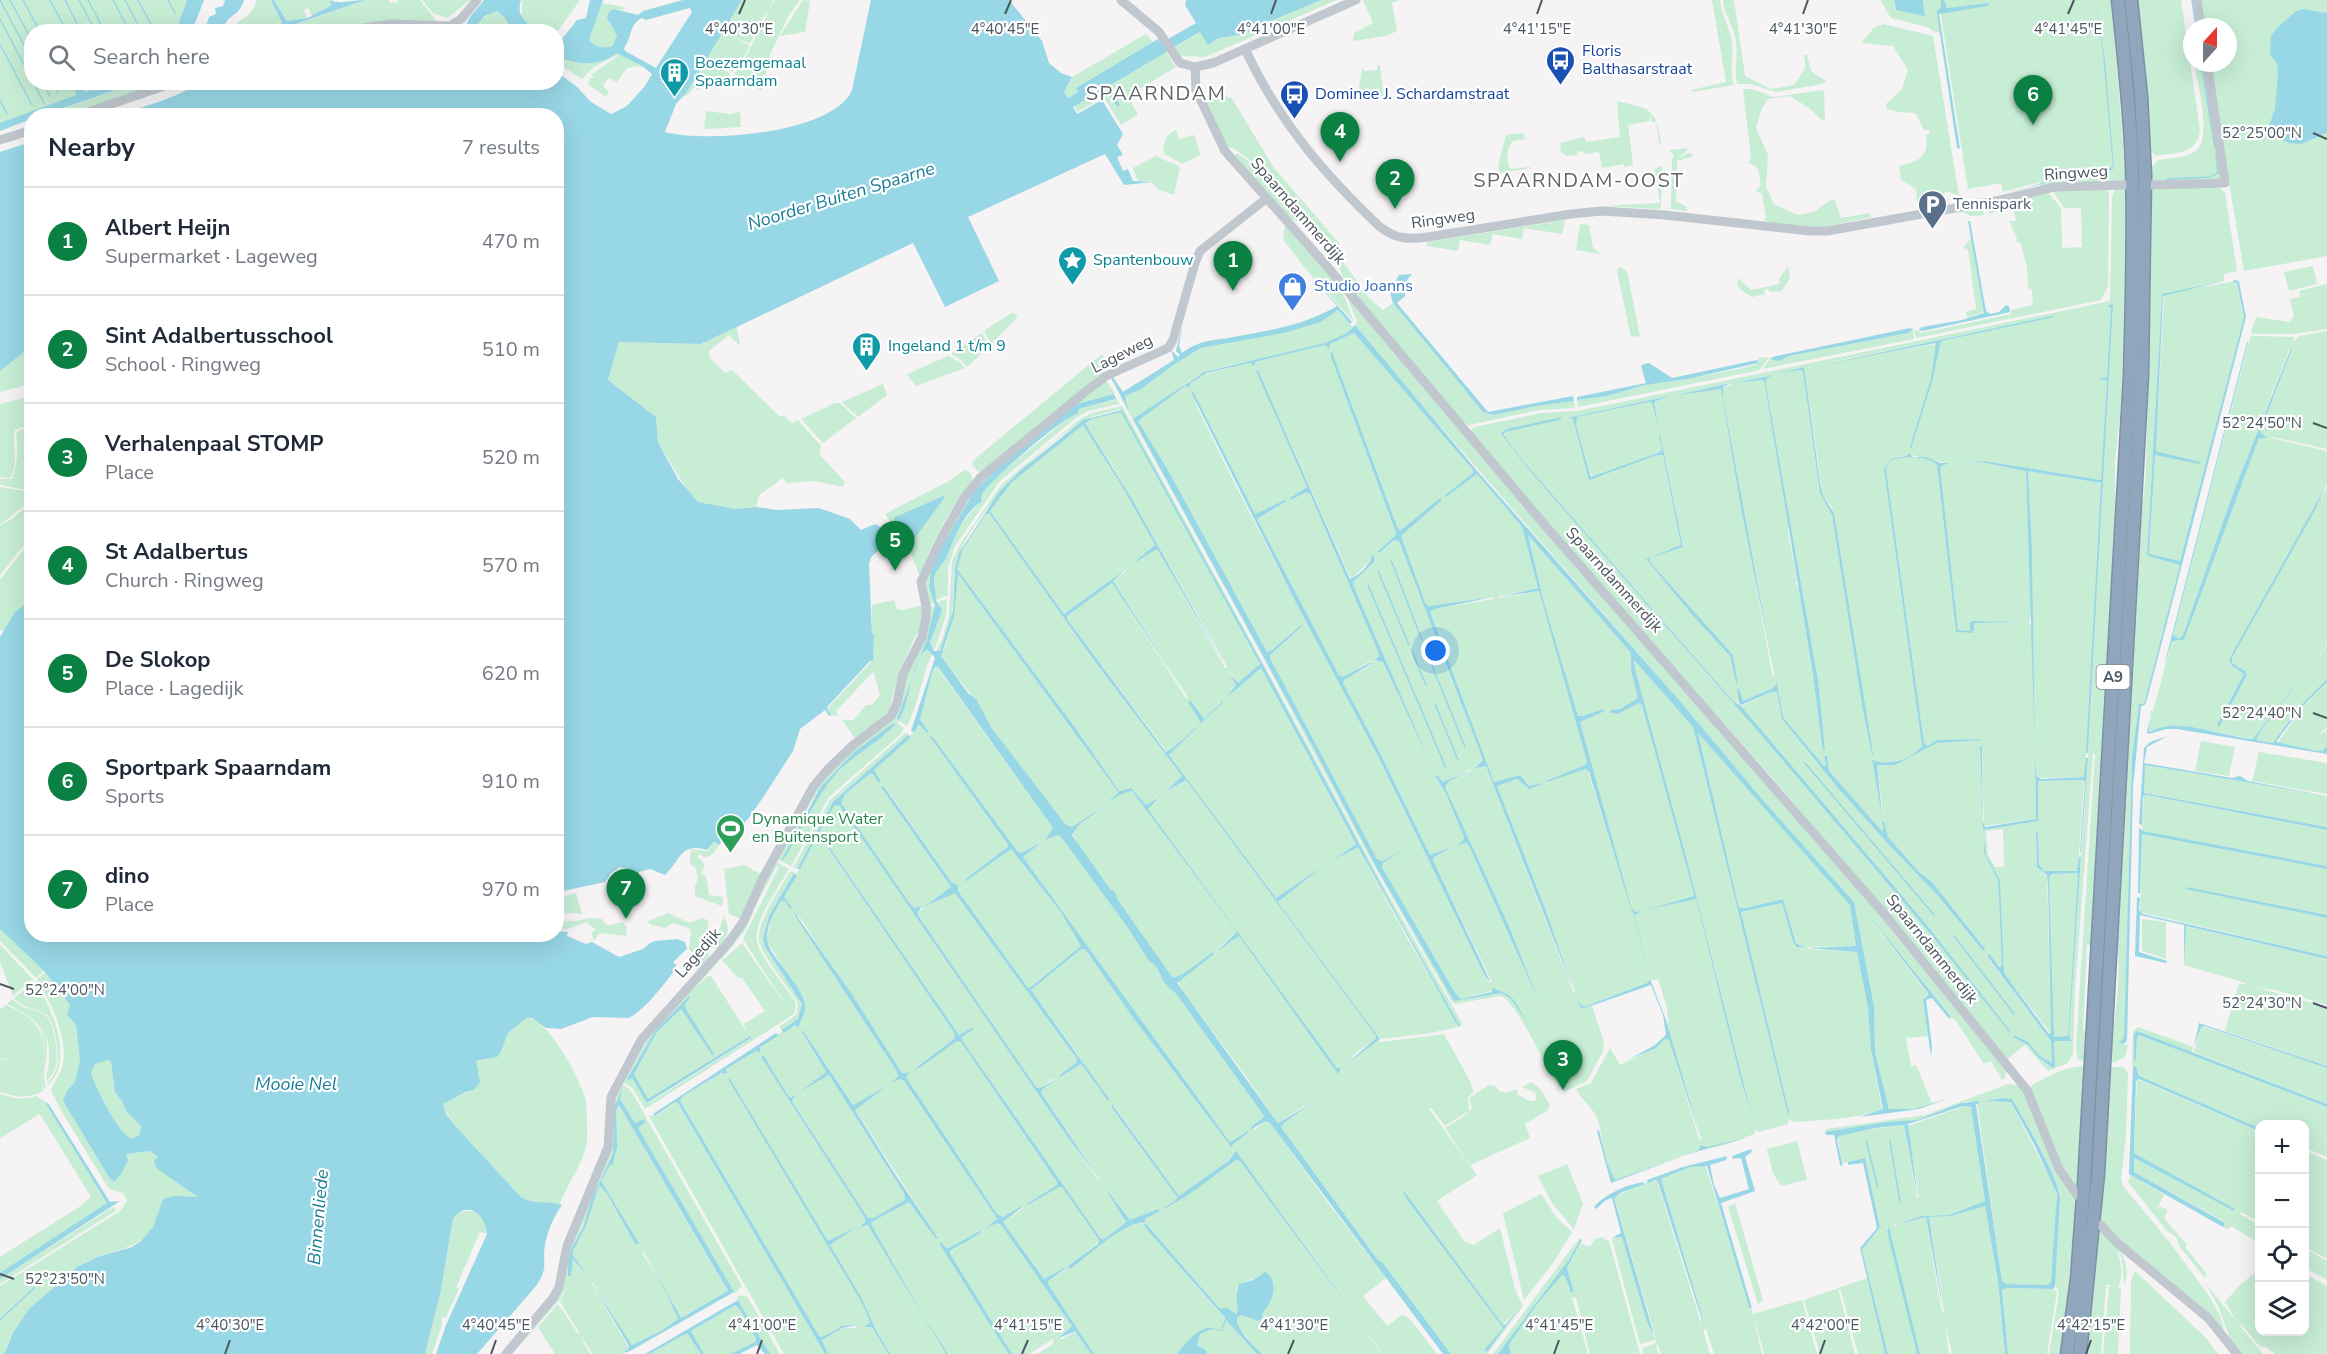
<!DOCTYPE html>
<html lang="en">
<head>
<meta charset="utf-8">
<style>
	body { margin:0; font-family:"Nunito Sans",sans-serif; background:#f2f2f3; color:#1f2937 }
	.controls { position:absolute; right:18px; bottom:18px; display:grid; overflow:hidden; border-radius:12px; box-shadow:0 6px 24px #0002 }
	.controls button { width:54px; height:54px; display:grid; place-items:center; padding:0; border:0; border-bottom:2px solid #e0e1e3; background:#fff; color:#1f2937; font:30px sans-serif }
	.compass { position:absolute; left:2183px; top:18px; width:54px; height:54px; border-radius:50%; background:#fff; box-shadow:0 6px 24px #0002; rotate:21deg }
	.you { position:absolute; left:1436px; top:651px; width:21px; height:21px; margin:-15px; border:4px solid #fff; border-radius:50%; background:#1a73e8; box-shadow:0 0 0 9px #1a73e833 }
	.badge { display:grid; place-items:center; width:39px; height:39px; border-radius:50%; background:#0b8043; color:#fff; font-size:20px; font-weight:700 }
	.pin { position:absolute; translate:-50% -50px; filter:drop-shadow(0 2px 3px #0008) }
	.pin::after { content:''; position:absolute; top:32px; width:21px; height:18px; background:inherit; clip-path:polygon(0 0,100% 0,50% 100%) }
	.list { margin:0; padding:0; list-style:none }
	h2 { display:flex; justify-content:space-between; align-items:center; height:78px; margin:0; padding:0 24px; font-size:26px }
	h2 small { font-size:20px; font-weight:400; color:#747a83 }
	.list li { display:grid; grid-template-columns:39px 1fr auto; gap:18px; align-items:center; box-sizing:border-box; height:108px; padding:0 24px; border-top:2px solid #e0e1e3 }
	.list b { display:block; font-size:22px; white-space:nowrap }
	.list p { margin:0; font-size:20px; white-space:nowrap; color:#747a83 }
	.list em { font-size:20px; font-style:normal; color:#747a83 }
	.icon { flex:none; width:33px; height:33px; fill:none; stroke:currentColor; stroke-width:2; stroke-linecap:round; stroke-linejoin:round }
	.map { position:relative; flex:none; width:2327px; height:1354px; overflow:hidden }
	.search { position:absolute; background:#fff; box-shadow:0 6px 24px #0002; left:24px; top:24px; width:540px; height:66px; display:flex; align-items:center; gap:15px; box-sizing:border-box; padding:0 21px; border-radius:24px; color:#747a83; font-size:22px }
	.panel { position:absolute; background:#fff; box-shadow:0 6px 24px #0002; left:24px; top:108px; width:540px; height:834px; border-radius:24px }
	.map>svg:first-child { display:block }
	.green { fill:#c7edd5; fill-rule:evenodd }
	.water { fill:#98d7e6; fill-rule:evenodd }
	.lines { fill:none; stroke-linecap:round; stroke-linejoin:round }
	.stream { stroke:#98d7e6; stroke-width:1.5 }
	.highway-casing { stroke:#7b91a8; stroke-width:15 }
	.minor { stroke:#c0c7ce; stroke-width:9 }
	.highway { stroke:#90a6bc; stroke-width:12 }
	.ticks { fill:none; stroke:#4c565f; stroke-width:2 }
	.labels { text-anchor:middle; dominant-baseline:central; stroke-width:4.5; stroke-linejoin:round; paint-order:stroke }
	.shield { fill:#fff; stroke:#82898f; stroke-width:1.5 }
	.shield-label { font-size:15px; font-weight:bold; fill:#4c565f }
	.transit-label { font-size:16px; fill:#164399; stroke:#fff; text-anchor:start }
	.culture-label { font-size:16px; fill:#0d838f; stroke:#fff; text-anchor:start }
	.street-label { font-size:16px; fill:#4c565f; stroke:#fff }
	.service-label { font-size:16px; fill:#4e5e75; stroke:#fff; text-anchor:start }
	.shop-label { font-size:16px; fill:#366cbe; stroke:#fff; text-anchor:start }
	.leisure-label { font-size:16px; fill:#27864d; stroke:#fff; text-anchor:start }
	.water-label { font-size:18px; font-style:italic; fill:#197d95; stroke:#fff }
	.quarter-label { font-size:20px; letter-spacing:1.5px; fill:#606367; stroke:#fff }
	.ticks-label { font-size:15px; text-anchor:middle; fill:#4c565f; stroke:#fff; stroke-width:4.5; stroke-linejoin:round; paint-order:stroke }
</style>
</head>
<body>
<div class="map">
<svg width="2327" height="1354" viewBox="0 0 2327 1354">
	<rect width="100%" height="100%" fill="#f5f3f3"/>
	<g class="green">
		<path d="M0 0H195L185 31 32 32V82L125 83 0 127Z"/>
		<path d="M257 0H271L282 23 259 31 234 32 237 23C248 16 252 13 257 0Z"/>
		<path d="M274 0H330L331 4 312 16 308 8 304 10 307 18 288 21Z"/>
		<path d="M365 0H389L390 3 398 2V0H420L437 22H373L329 30 276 32Z"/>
		<path d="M422 0H470L447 18 433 13Z"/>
		<path d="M522 0H580L557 32 535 31 522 20Z"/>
		<path d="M742 0H773L770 8 775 0H800L787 18 784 19H787L770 54 762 91 734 74 742 64 769 11 763 18 754 14 763 19 757 30 736 21 757 30 750 44 734 37 750 46 740 64 732 72 725 69 729 74V78L709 85H703L699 90 694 87 688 95 681 97Z"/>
		<path d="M803 0 810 1 805 32 780 36Z"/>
		<path d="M1321 0H1337L1205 57 1178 56 1173 49 1201 32 1209 45 1219 38 1238 35Z"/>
		<path d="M1363 0H1400L1392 3 1397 31 1386 36 1353 41 1354 33 1373 23Z"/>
		<path d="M1712 0H1720C1721 15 1730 27 1732 42 1734 57 1729 70 1734 85L1692 92 1691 90 1726 82Z"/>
		<path d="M1723 0H1734L1745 76 1771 89 1794 85 1806 67 1804 55H1807L1811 71 1826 81 1822 84 1776 92 1751 84H1737C1734 67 1738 56 1736 41 1734 26 1724 15 1723 0Z"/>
		<path d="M1880 0H1894L1895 9 1925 15 1923 0H2112L2126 184 2041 187 2040 182 2003 192 2001 183 1968 189 1940 9 1938 10 1940 33 1932 31 1930 28 1891 18Z"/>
		<path d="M2137 0H2181L2200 130C2197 154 2175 153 2156 156L2150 150 2147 91Z"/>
		<path d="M2199 0H2327V256L2244 271 2209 63H2228V27H2203Z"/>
		<path d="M602 3 624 7 623 10 616 9 609 23 617 36C613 51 599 50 589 40Z"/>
		<path d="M497 11 504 17 513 31 467 32C470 25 489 14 497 11Z"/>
		<path d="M1883 24 1933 36 1959 196 1946 191 1940 199 1941 208 1933 209 1931 201 1917 203 1916 189 1901 180 1899 166C1919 161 1929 158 1926 135L1930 133 1929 130H1924L1916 114C1906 111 1895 113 1887 109L1886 104 1902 89 1908 70 1893 46 1861 43 1874 28Z"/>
		<path d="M1146 34 1153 42 1076 88 1078 92 1067 98 1064 92 1072 77Z"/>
		<path d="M1166 52 1176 67 1128 96 1138 115 1121 125 1105 99 1102 98 1077 112 1075 105 1105 88 1116 107 1120 105 1109 86Z"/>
		<path d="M617 53 620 54 594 67 582 79 557 63 556 57C578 64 598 68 617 53Z"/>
		<path d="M621 54 643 67 635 66 626 69 617 82 608 78 603 86 609 92 606 97 588 84 590 78H594L591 75Z"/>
		<path d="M2194 63H2205L2222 177 2219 180 2151 183C2151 173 2149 166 2159 160 2170 158 2186 158 2196 151 2213 138 2197 82 2194 63Z"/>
		<path d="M1377 65 1380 66 1384 96 1357 101 1362 68 1364 71 1377 70Z"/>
		<path d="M136 83H166L64 115 43 116Z"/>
		<path d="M1743 89H1752L1774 97 1823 90 1824 93 1825 119 1822 120 1809 108 1790 96 1768 99 1762 108 1756 128 1768 155 1766 187 1774 204 1798 215 1814 212 1832 199 1835 201 1841 218 1870 213 1871 217 1823 227 1771 224 1764 220 1766 217 1762 194 1756 191 1761 185 1758 168 1749 163 1751 157Z"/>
		<path d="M1218 95 1220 98 1227 95 1228 98 1231 97 1274 168 1340 244 1337 248 1335 246 1331 250C1314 229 1297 206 1279 190 1260 174 1249 153 1224 145L1206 103Z"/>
		<path d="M1617 101C1651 109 1656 108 1661 143L1659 144 1656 122H1652L1650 114V121L1628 125 1633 165 1624 167V164L1602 168 1599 152 1584 154 1583 151 1577 152V155L1567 156 1561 152 1560 143 1584 137 1586 142 1620 137Z"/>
		<path d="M706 111 729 114 740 112 741 127 704 129Z"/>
		<path d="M1176 130 1179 139 1194 135 1201 155 1182 164 1166 155 1163 151C1164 142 1167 133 1176 130Z"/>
		<path d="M1524 133 1525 139 1513 141C1505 150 1507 158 1510 169L1530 167V168L1500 173 1498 166 1506 135Z"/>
		<path d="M1687 148 1688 150 1677 158 1689 153 1694 156 1677 161 1676 201 1686 206 1687 211 1671 209 1672 160 1674 156 1669 150Z"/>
		<path d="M1237 153 1255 166 1306 225 1291 219 1234 157Z"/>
		<path d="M1156 156 1180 167 1174 195 1159 190 1151 181H1138L1133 168Z"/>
		<path d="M1662 166 1661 207 1659 209 1603 206 1660 203 1655 174 1641 175 1655 172V168Z"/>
		<path d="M2218 186 2225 193 2237 271 2224 274V281L2185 290 2236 281 2244 317 2180 561 2149 554 2155 455 2200 462 2156 451 2164 294 2162 296 2147 554 2148 556 2180 565 2144 704 2139 705 2132 757 2124 1037 2119 1043 2128 1045 2125 1057 2114 1063 2111 1061C2113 1021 2122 984 2117 944L2142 508C2148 472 2146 438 2147 403 2150 331 2153 259 2151 187Z"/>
		<path d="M2125 188 2126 262 2124 339 2120 415 2115 461V515L2093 924 2091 945H2087L2083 1030 2085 1031 2084 1060 2080 1061 2077 1058 2076 1045 2095 754H2093L2075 989 2073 1054 2068 1063 2048 1071 2025 1045 2005 1061 1871 894 1770 775 1548 525 1470 432 1473 428 1479 426 1541 413 1576 411 1612 404 2110 301 2112 197 2115 190ZM2113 304 2088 759 2070 1019 2069 1036 2071 1040 2054 1041 2055 1066 2053 1068 2039 1058 2028 1045 2013 1037 2014 1035 2028 1042 2040 1056 2052 1063 2051 1041 1987 957 1990 954 2000 967 2002 966 1998 880 1984 853 1980 747 1982 746 1984 826 2036 819 2035 756 2038 778 2085 777 2101 484 2095 482 2028 471 2032 548 2035 751 2032 627 2029 623 2031 611 2026 470 1981 462 1953 463 1984 461 2102 480 2107 381 2098 379 2107 377 2111 308 2107 305ZM2054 316 1941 341 1932 382 1911 449 1931 378 1936 344 1812 366ZM1804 367 1823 496 1832 507 1835 518 1872 755 1862 705 1832 515 1820 493 1803 372 1800 370 1777 374ZM1773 375 1767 378 1766 385 1818 680 1825 750H1823L1822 745 1814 680 1799 590 1797 584H1795L1797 580 1788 533V523L1764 380 1735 383ZM1730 383 1731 385 1723 387V397L1775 678 1772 674 1721 389 1672 396ZM1669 396 1654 402 1659 429 1652 403 1649 402 1577 417 1576 425 1592 477 1660 452 1662 449 1659 435 1660 434 1683 547 1650 558 1649 561 1733 655 1738 684 1736 683 1730 656 1694 617 1646 559 1681 545 1663 455H1657L1589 479 1573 419 1567 418ZM1562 418 1560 420 1505 432V436L1524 462 1735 703 1739 701 1737 689 1743 701 1773 688 1777 683 1783 717 1824 766 1826 765 1824 756H1827L1829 771 1882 831 1884 829 1882 822 1884 821 1888 837 1919 872 1932 882 1986 950 1983 951 1940 898 1890 846 1837 787 1782 719 1777 692H1771L1739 707 1926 924 2011 1033 1928 931 1762 736 1529 470 1502 433 1507 429ZM1908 453C1911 456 1943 463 1949 463L1940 467 1958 630 1970 631V622L1973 621 2026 622 1975 623 1973 633 1956 632 1937 465C1929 455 1902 456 1890 461L1886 469 1924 743 1927 746 1937 740 1980 739 1981 740 1937 743 1895 765H1877L1883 816 1872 761C1888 764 1910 761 1922 746L1884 469 1891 459 1906 456Z"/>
		<path d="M2056 189H2106L2109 192 2108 287 2101 300 1916 338 1914 329 1921 333 2011 314V310L2033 305 2032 290 2028 288 2027 267 2021 244 2016 241 2017 238 2009 221H2016L2012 205 1989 214 1987 210 1983 211 1984 215 1972 216 1959 211 2047 191 2061 208 2062 248 2082 247 2081 208H2064L2054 193Z"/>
		<path d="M1565 220 1562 234 1524 228 1522 239 1493 234 1490 245 1460 240 1458 251 1427 246V242Z"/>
		<path d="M1285 223 1340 285 1354 322 1302 264 1283 239Z"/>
		<path d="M1580 224 1589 225 1593 248 1601 254 1576 250Z"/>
		<path d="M1971 238 1984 312 1967 318 1966 312 1976 309 1968 249 1963 248Z"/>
		<path d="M1338 255 1369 298 1383 310 1393 303 1483 412 1494 415 1536 406 1574 401 1575 408 1539 410 1469 425 1462 423 1345 282 1337 262Z"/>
		<path d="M1788 266 1790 278 1782 291 1771 292 1767 289 1764 290 1765 294 1752 297C1744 292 1734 288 1738 278L1751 290 1780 284 1779 279Z"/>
		<path d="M2313 266 2317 284 2289 291 2284 272Z"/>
		<path d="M1620 267 1627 271 1640 336 1631 337 1617 271Z"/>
		<path d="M2327 284V329L2294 334H2252L2251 332 2256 317 2290 322 2294 316 2290 299 2300 297 2299 291Z"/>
		<path d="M1345 292 1820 842 2006 1070 2005 1078 2002 1080 1991 1061 1984 1064 1956 1021 1951 1017 1861 907 1928 994 1923 1000 1928 1036 1906 1038 1911 1066 1916 1065 1932 1103 1914 1109H1889L1875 1052 1874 1006 1854 902 1762 799 1672 692 1394 373 1355 325 1357 321Z"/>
		<path d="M1338 310 1353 328C1339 347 1238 362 1211 370 1184 377 1155 414 1133 419L1313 747 1377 869 1454 1001 1502 993 1510 999 1523 1017 1506 993 1492 991 1460 999 1454 991 1382 867 1383 863 1406 848 1383 861 1377 859 1270 658V655L1304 626H1300L1272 650 1267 652 1168 470 1138 421 1185 386 1190 387V383L1202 375 1250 363 1255 366V362L1325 345 1328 348 1330 344 1354 333 1473 470V473L1444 496 1446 497 1477 474 1522 527 1538 588 1498 596V598L1539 591 1587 762 1585 765 1546 781 1587 769 1627 895 1580 722 1605 711 1603 709 1583 716H1578L1544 603 1528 535 1631 653V671L1638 698 1620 709 1611 710V713L1618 714 1639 703 1642 705 1694 894V896L1658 907 1696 899 1739 1073 1754 1124 1687 860 1635 669 1634 660 1693 727 1787 1111 1789 1112 1741 912 1782 903 1793 942 1795 945 1804 947 1796 942 1783 899 1746 908H1739L1698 733 1761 801 1851 906 1856 946 1808 947V949L1857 952 1868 1008 1871 1050 1882 1110C1854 1119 1823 1120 1794 1122L1789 1119 1788 1124 1759 1132 1756 1129 1754 1134C1738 1140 1717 1151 1701 1145L1699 1150 1615 1180C1602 1165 1604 1138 1598 1121 1592 1105 1582 1101 1576 1089L1591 1083 1610 1048 1620 1065 1656 1048 1665 1039 1669 1040 1699 1139 1702 1140 1669 1036 1667 1007 1658 979 1651 981 1649 979 1647 983 1584 1007 1577 999 1582 1009 1592 1006 1604 1042 1603 1051 1587 1081 1564 1092C1541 1064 1528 1021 1504 997L1499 996 1455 1004 1452 1002 1370 858 1259 650 1119 395 1130 411 1125 396 1140 390 1172 366 1202 348 1284 333 1321 322ZM1332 353 1398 529 1401 530 1440 498 1442 500 1401 536 1426 605 1429 606 1493 597V599L1435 609 1430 612 1494 782 1520 775 1529 786 1542 783 1529 789 1517 779 1497 786 1575 991 1574 994 1486 766 1476 767 1483 760 1399 541 1394 540 1379 553 1377 552 1396 535 1395 530 1332 360ZM1258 370 1351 579 1372 559V555L1374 562 1354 581 1353 585 1434 771 1383 662 1379 660 1375 662 1374 659 1379 656 1377 649 1310 494 1306 492 1291 500 1290 498 1307 487 1256 371ZM1193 391 1255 514 1286 500V502L1257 519 1339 675 1343 678 1370 661 1371 665 1344 680 1343 683 1377 747 1430 855 1452 847 1433 857V860L1492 982 1489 983 1485 976 1362 723 1294 599 1236 486 1197 407ZM1470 769 1471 771 1448 782 1445 787 1509 926 1540 1004 1469 846 1466 843 1456 845 1463 841 1464 837 1446 794 1437 780V775L1444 782Z"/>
		<path d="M1013 312 1018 317 991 344 984 331Z"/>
		<path d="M737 327 740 346 729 335 709 351 710 358 725 373 732 370 779 416H784L792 423 798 420 821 446 819 454 845 482 843 487 815 481 787 483 783 478 759 495 756 507 736 509 698 502 687 490 658 442 656 417 608 380 619 342 701 344Z"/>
		<path d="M1911 328H1913L1914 339 1763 369 1771 357 1773 361 1789 356 1908 333 1911 331Z"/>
		<path d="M2327 331V449L2272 437 2271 438 2327 451V484L2229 659 2231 665 2244 674 2217 725 2219 726 2247 675 2245 671 2232 663V658L2327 487V645L2253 739C2226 735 2199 726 2172 726 2164 726 2157 730 2149 732L2151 711H2153L2172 641 2184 640 2259 438H2266L2260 433 2292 349 2290 348 2235 488 2183 635 2179 639 2173 635 2250 338 2252 336 2294 337 2293 342 2299 336Z"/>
		<path d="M982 333 989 346 967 367 959 358 951 354Z"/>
		<path d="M31 344V384L0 392V368Z"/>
		<path d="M1102 354 1108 364 1105 371 985 470 978 472 972 464 976 458Z"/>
		<path d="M948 356 960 362 965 368 916 386 907 374Z"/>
		<path d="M1769 357 1760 370 1578 407 1577 400 1607 396 1645 385 1688 379 1748 367 1757 364 1759 358Z"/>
		<path d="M1106 380 1115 394 1077 404 996 470 975 490 935 561 929 583 934 603 930 604 926 581 931 564 971 492 999 466Z"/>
		<path d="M883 384 887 395 858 417 842 402Z"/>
		<path d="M31 396V432L22 427 15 430C11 446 20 461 10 478L0 477V404Z"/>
		<path d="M1116 397 1119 404 1088 411 1077 417 1000 481 955 546 948 568V595L936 600 934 578 935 573 941 561 946 557 949 548 961 525 982 499 984 491 995 478 1079 409 1115 400Z"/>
		<path d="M835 403H840L856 418 823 443 801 419Z"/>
		<path d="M1122 406 1310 749 1383 885 1463 1025 1460 1026 1405 929 1257 654 1120 409C1109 413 1096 414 1085 420 1047 440 964 521 956 564 950 592 959 628 938 652H936L943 637 949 615 952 561 962 541 1002 484 1080 419 1092 413Z"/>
		<path d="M1117 412H1121L1127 423 1259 662V665L1238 683 1230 672 1229 673 1236 685 1227 698 1240 684 1261 668 1356 844 1332 861 1358 847 1406 936 1459 1027 1425 1034 1380 1039 1278 902 1326 864 1276 898 1169 755 1221 704V701L1204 719 1190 701 1189 703 1201 723 1173 748 1167 752 1067 619V616L1112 583 1182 692 1186 698 1188 697 1113 581 1126 571 1125 569 1064 614 990 511 1012 482 1083 424 1120 483 1155 545 1131 566 1157 549 1225 668H1228L1117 473 1085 423 1091 419Z"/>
		<path d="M22 429 31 436V491L0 485V479H12C18 462 18 450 16 433Z"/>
		<path d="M965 470 971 473 973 480C950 508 932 542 920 576L910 552 885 514 949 481ZM943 496 945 497 910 545H908L895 526V517Z"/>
		<path d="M0 487 31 492 32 503C20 505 12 518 0 524Z"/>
		<path d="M28 505H31V536L0 575V525L12 519Z"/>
		<path d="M989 513 1093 659 1182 776 1164 792 1165 793 1186 780 1376 1036V1038L1356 1053 1344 1066 1378 1039 1381 1042 1444 1034 1470 1081 1474 1092 1468 1097 1469 1111 1445 1126 1431 1108 1429 1109 1477 1175 1437 1201 1464 1241 1474 1245 1500 1228 1515 1289 1523 1306 1487 1354H1451L1385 1266 1377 1259 1281 1127 1284 1123 1310 1104 1304 1106 1279 1123 1277 1122 1245 1075 1180 988 1178 980 1214 954 1213 952 1183 974 1173 978 1118 900 1115 893 1110 889 1080 848 1072 832 1105 804 1072 827 1066 825 991 727 974 698 942 658 941 655C954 630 955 604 956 577L958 574 1116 789 1118 793 1111 800 1124 792 1132 791 1237 932 1216 950 1239 936 1338 1073 1341 1069 1337 1068 1148 809 1149 805 1158 799 1157 797 1146 805 1130 788 1119 791 1074 726 957 569 963 549 985 515ZM1404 1191 1503 1325 1518 1308 1487 1352 1485 1350 1503 1328 1408 1201 1403 1193Z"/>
		<path d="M31 540V607L4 632 0 630V580Z"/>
		<path d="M947 599 946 616 934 651 930 641 942 611 938 602Z"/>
		<path d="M894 600 897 609 902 610 924 605 920 631 916 635 900 670 890 707 886 716 856 740 842 720H854L866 705H872L880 695 874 673H872L836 711 839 716 831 715 827 709 873 660 874 636 872 634V605Z"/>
		<path d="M933 606 935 608 927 639 897 718 899 720C911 700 909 664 927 649L932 654C921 677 919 704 907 726L899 721 897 722 904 729 901 734 829 797 791 866 778 860 817 786 850 751 883 726 906 676 930 607ZM896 723 888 731 848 761 824 788 783 860 809 805 820 788 854 752Z"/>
		<path d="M2327 646V679L2300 706 2273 743 2256 740 2261 731Z"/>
		<path d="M937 667 1053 828 1051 833 1045 839 1059 835 1061 837 1154 963C1161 975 1167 984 1177 995L1262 1113 1264 1117 1252 1127 1254 1130 1266 1121 1270 1123 1329 1204 1386 1278 1363 1296 1387 1326 1402 1315 1409 1318 1437 1354H1383L1236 1151 1225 1163 1179 1196 1115 1107 1112 1108 1177 1197 1176 1200 1164 1208 1165 1210 1236 1160 1240 1161 1382 1354H1262L1239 1329 1237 1317 1241 1315 1258 1321 1261 1319 1263 1310 1271 1301 1274 1283 1262 1274C1254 1282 1237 1279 1236 1293 1236 1299 1238 1306 1238 1312L1235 1314 1220 1309 1145 1224 1146 1228 1224 1318 1222 1330 1223 1323 1227 1321 1257 1354H1207C1202 1343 1193 1350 1200 1334L1210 1329C1196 1330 1186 1344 1177 1354H1094L1048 1284V1281L1065 1270 1064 1268 1044 1279 1003 1222 1024 1208 1022 1206 1003 1217 997 1214 908 1080 906 1077 910 1072 902 1073 801 919 793 913 896 1070 898 1076 891 1083 899 1079 904 1081 994 1214 997 1219 986 1228 998 1223 1001 1225 1072 1326 1057 1338 1062 1339 1075 1331 1091 1354H1037L1053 1344V1339L1029 1354H1012L950 1255V1252L984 1230 983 1229 949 1248 945 1247 941 1242 939 1243 1009 1354H948L921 1312 871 1224 873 1221 909 1202 936 1239 938 1238 855 1109 887 1086 853 1105 803 1031 802 1034 826 1072 798 1093 829 1075 904 1193 905 1200C894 1207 880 1219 868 1218L793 1103 792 1100 794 1095 789 1097 764 1056 761 1057 865 1218V1222L859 1226 868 1224 946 1354H890L876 1330 861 1297 830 1245 839 1239 828 1241 728 1079 863 1305 870 1322 865 1327H872L888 1354H828L822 1340 842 1328H856L858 1325 837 1328 822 1337H819L680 1101 683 1096 721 1073 727 1074 726 1069 756 1051 759 1053 760 1047C770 1041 787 1025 799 1027L805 1009 804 999 766 940 771 921 781 901H785L790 909 784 897 796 876 794 873 769 916 763 939 765 947 802 1004 798 1019 782 1031 779 1027 797 1014 798 1003C790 988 760 954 759 940 757 921 780 889 789 873L792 871 796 874 799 870 817 837H820L827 844 819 833 834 805H839L1071 1142 1096 1177 1099 1180 1100 1179 1041 1093 1043 1089 1055 1080 1054 1078 1040 1088 1036 1087 917 914 923 908 921 906 915 908 910 904 840 803 845 794 870 774H873L881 783 874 770 908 740 918 725 920 724 927 733 920 720 932 673ZM932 736 1018 852 1021 853 1042 842 1023 857 1229 1141 1231 1142 1246 1131 1248 1133 1233 1144 1232 1148 1134 1019 1085 949 1080 950 1031 990 1077 1053 1105 1098 1081 1064 1060 1077 1059 1074 1076 1063 1077 1059 956 894 953 892 925 906 951 887 881 787 884 785 952 883 958 885V891L1028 988 1031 987 1081 946 1060 911 1011 849 962 884 968 877 1009 846 930 737ZM830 848 959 1035 973 1027 962 1037V1040L1101 1239 1106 1238 1126 1222 1103 1185 1130 1220 1158 1209 1160 1211 1145 1219 1143 1224C1128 1219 1084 1259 1070 1268L1069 1266 1098 1243 1099 1240 1062 1187H1059L1028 1205V1203L1057 1185V1182L961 1042 957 1041 921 1067 914 1068 954 1039 955 1034 829 850Z"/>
		<path d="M2327 682V727L2316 737 2327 730V746L2322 751H2317L2277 744 2303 707Z"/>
		<path d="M905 733 909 734 833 802 797 868H793L830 800Z"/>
		<path d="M2201 741 2235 747 2229 776 2195 771Z"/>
		<path d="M2259 752 2327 763V794L2252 781Z"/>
		<path d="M2145 765 2327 796V827L2145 793 2143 790Z"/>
		<path d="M2080 780 2084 781 2078 870C2035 880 2039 869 2038 833L2036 830 2037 867 2047 876 2051 1034 2004 973 2000 880 1986 855 1983 830 2038 821V781ZM2003 829 2004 867H1995L1988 855 1986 831Z"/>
		<path d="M2144 795 2327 830V866L2142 831Z"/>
		<path d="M2142 834 2327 869V915L2187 887 2186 888 2327 918V956L2140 912Z"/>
		<path d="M714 843 719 845 713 854 705 858 700 854 697 856 705 865 701 874 706 876 709 895 723 897 722 906 695 896V886L698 879 696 868 690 864 691 849 708 851Z"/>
		<path d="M776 862 789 869C779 886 753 923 757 942 759 955 786 988 795 1001L796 1006 794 1014 645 1109 633 1089 624 1082 643 1041 716 959 719 961 695 988 708 976H711L747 1032 744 1024 765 1011 742 978 737 977 720 958ZM777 866 779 867 743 939 791 1013 742 943 723 960 722 959 746 929 758 901ZM689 996 691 997 685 1004 686 1009 712 1055 681 1009 657 1032 634 1074 648 1099 750 1036V1039L649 1103 632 1078 626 1081 655 1031Z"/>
		<path d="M744 865 762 875 741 919 729 914 724 869Z"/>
		<path d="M2076 873 2078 875 2077 890 2068 1037H2054L2049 877 2056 874Z"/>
		<path d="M576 893 582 914 557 912C556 896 563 898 576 893Z"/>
		<path d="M669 913 689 923 703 918 708 921V940L719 930 724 916C731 931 728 937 718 949L713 947 708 955 709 958 698 971 694 967 699 962 689 949 691 932 689 928 672 923 665 928 649 924 648 921Z"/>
		<path d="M591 918 602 919 605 924 610 925 622 922 627 927 626 936 600 933 594 941 591 933 596 930 586 922 565 930 557 927V921H575Z"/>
		<path d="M2142 919 2166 922V959L2142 951Z"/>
		<path d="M2185 926 2327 959V1005L2279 991 2255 987 2327 1007V1066L2225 1031 2239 983 2245 985 2246 983 2184 965Z"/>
		<path d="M0 929 44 971 36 978 0 941Z"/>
		<path d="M0 945 33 979 13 996 0 962Z"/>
		<path d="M45 973 70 1005 67 1015 76 1025 80 1060 75 1082 67 1091 63 1101 110 1179 114 1182 128 1161 125 1154 150 1151 152 1152 159 1157 201 1201 159 1209C154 1254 107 1246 78 1267 73 1271 70 1277 65 1280 37 1299 15 1321 4 1354H0V1286L120 1211 127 1201 123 1193 109 1189 62 1112 51 1090C54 1081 61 1074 63 1064 68 1037 50 1001 37 979Z"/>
		<path d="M34 981C52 1006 75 1061 48 1085L47 1083C51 1079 55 1074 57 1067 60 1058 55 1023 48 1016 38 1007 25 1011 14 998Z"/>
		<path d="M13 999C24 1012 35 1007 46 1016 54 1022 59 1056 56 1066 54 1072 50 1077 46 1082 46 1074 49 1067 49 1059 52 1029 30 1015 7 1004Z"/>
		<path d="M6 1005C17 1010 28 1015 36 1025L34 1026H37L43 1039 45 1057 42 1081C45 1063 48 1045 39 1027 56 1044 39 1069 46 1088L45 1090 42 1083 43 1091C28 1099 15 1097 0 1092V1060L10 1058 0 1059V1009Z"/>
		<path d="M526 1018C549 1018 578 1077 585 1097 587 1102 588 1143 586 1148 581 1165 567 1186 560 1203L562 1205C548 1200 534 1205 521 1197L459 1130 443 1108V1104L446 1101 474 1090 479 1075 476 1069V1061L487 1060 508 1033Z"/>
		<path d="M2202 1026 2327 1068V1104L2194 1052Z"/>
		<path d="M2138 1027 2194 1047 2192 1052 2135 1032 2136 1059 2137 1037 2139 1035 2327 1107V1157L2305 1148 2304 1124H2260L2259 1128 2139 1076 2136 1067 2132 1066 2133 1031Z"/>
		<path d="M109 1060 111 1062 115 1092 123 1103 126 1111 141 1125 140 1134C137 1136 135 1138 132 1138 120 1137 94 1085 91 1073L95 1063Z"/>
		<path d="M2085 1066 2078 1182 2077 1192 2067 1179 2030 1089 2033 1084C2049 1076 2067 1066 2085 1066Z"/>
		<path d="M2110 1067H2124L2128 1074 2126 1137 2121 1179 2123 1186 2171 1244 2209 1296 2220 1316 2226 1336 2100 1221 2107 1138Z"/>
		<path d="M2137 1079 2259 1131V1222L2241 1212 2240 1214 2259 1225V1243L2231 1226 2228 1229 2223 1227 2225 1222 2134 1172V1158L2234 1211 2235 1209 2134 1153Z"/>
		<path d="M1532 1082 1541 1090 1550 1105 1548 1110 1525 1124 1530 1138 1470 1165 1445 1128 1463 1117 1472 1108 1469 1098 1489 1085 1495 1086 1501 1092H1509L1515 1089 1518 1091 1517 1094C1523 1097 1527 1102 1535 1101L1537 1096 1534 1092 1522 1087Z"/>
		<path d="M622 1084 629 1089 634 1096 742 1286 735 1294 734 1293 638 1128 646 1122 644 1119 635 1124 620 1099 624 1087 614 1109 613 1155 599 1181 583 1228 572 1247 568 1260V1276H571L573 1259 588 1276 573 1255V1251L586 1226 599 1185 602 1186 606 1192 634 1242 639 1243 601 1181 616 1154V1111L619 1105 728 1292 680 1318 672 1300 642 1249 643 1255 666 1292 678 1319 661 1331 632 1345 593 1283 590 1281 629 1348 620 1354H593L582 1338 583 1342 590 1354H555L538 1327 558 1304 579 1335V1332L560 1302 568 1284 560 1299 512 1354H509L553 1302 567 1255 604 1165 612 1104Z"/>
		<path d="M2008 1084 2017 1085 2021 1088 2077 1199 2061 1354H2049L2059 1292 2055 1283 2060 1198C2052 1163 2030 1130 2012 1099L2003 1098 1984 1101 2011 1102 2055 1189C2061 1208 2052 1260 2051 1283L2048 1285 2006 1284 2002 1282 1977 1103 1967 1101 1917 1120 1825 1132 1826 1129 1925 1115Z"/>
		<path d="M0 1094C14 1098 22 1101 36 1096L48 1103 46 1104 111 1205 0 1274V1257L81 1206 91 1197 40 1114 0 1138Z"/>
		<path d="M675 1102 678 1103 825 1354H784L649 1116 658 1115Z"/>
		<path d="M1968 1105 1972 1111 1985 1201 1949 1215 1921 1216 1893 1225 1895 1226 1926 1217 1941 1309 1945 1315 1929 1217 1951 1216 1985 1206 1998 1281 2005 1354H1952L1945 1322 1949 1354H1920L1889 1229 1887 1228 1917 1354H1888L1862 1250 1880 1227 1865 1158 1844 1163 1842 1161 1838 1138 1841 1134 1849 1132 1904 1125 1917 1198 1919 1197 1907 1126Z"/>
		<path d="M1797 1141 1807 1180 1781 1186 1773 1173 1767 1149Z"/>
		<path d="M2304 1150 2327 1160V1259L2305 1247Z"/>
		<path d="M1567 1164 1583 1204 1574 1229 1552 1203 1538 1176Z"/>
		<path d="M1705 1165 1752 1311 1762 1354H1714L1706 1329 1703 1330 1710 1354H1661L1658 1345H1656L1658 1354H1643V1348L1656 1343 1655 1340 1641 1344 1639 1341 1612 1239 1622 1237 1653 1336 1656 1338 1614 1197 1644 1183 1657 1181 1701 1323 1702 1316 1661 1179 1690 1167Z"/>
		<path d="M2131 1175 2164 1195 2156 1211 2160 1206 2168 1210 2164 1218 2187 1245 2185 1247 2207 1274 2204 1277 2179 1246 2176 1237 2167 1231 2128 1182Z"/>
		<path d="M1541 1194 1557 1218 1572 1232 1553 1263 1524 1300 1503 1213Z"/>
		<path d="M1735 1203 1763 1300 1758 1304 1728 1207Z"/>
		<path d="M113 1207 117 1210 0 1284V1279Z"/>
		<path d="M467 1211C481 1212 486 1220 487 1234L480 1232 456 1287 459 1289 446 1317H442V1325L432 1354H425L440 1295 453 1219 457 1213Z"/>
		<path d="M2100 1228C2115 1243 2134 1261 2124 1285L2122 1258 2116 1249C2121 1260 2124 1277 2118 1287L2121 1288 2118 1354H2103L2109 1286 2112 1285H2106L2101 1354H2087Z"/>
		<path d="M1580 1237 1570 1258 1506 1345 1498 1354H1493Z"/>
		<path d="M1602 1237 1609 1241 1611 1248 1640 1354H1635L1634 1351 1633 1354H1590L1576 1297 1572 1298 1588 1354H1511L1509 1346 1512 1340 1538 1303 1562 1275 1565 1276 1571 1293 1574 1292 1567 1268 1581 1243 1590 1247 1595 1239Z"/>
		<path d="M2304 1248 2327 1261V1280L2305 1268Z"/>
		<path d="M2259 1269 2260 1332H2304L2305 1274 2327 1286V1354H2275L2266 1347H2260L2241 1324 2240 1326 2263 1354H2240L2232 1344 2218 1306 2206 1284 2237 1322 2225 1302 2239 1286Z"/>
		<path d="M2135 1271 2206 1338 2218 1354H2130L2131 1280Z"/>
		<path d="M1867 1278 1885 1354H1858L1841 1291 1838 1289 1855 1354H1820L1804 1300Z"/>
		<path d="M2006 1288 2053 1289 2057 1292 2047 1354H2008L2002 1290Z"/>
		<path d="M742 1295 748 1298 780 1354H770L738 1300 737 1297Z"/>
		<path d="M1802 1300 1817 1354H1764L1753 1314Z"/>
		<path d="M735 1305 741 1311 756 1339 755 1342 731 1354H704L691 1331Z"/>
		<path d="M687 1333 701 1354H649L685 1333Z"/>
	</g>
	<g class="water">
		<path d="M187 0H204L192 31H176Z"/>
		<path d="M225 0H244C238 19 228 12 222 31H208L206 26 209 17 216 14 215 8 223 6Z"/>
		<path d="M271 0H274L287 21 308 18 331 5 330 0C340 5 353 0 365 0L276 31H259L282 23Z"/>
		<path d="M484 0H521C516 16 525 21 535 31H513L504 17 497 11 485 16 475 26H471L467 31H459L460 29 465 27 470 17Z"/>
		<path d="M590 0H603L589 40C596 47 602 49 612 46L617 36 607 18 609 12 614 9 638 15 643 11 683 0H742L686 93 676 104 665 132C706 143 833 134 852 90L871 0H1009L1042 41 1049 63 1061 73 1072 77 1064 92 1068 98 1078 92 1076 88 1158 39 1161 43 1196 23 1185 5 1186 0H1321L1238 35 1219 38 1208 45 1200 32 1109 86 1120 105 1117 107 1105 88 1073 107 1077 114 1102 100 1123 134 1117 145 1123 155 1117 157 1123 171 1128 169 1133 181 1153 182 1124 185 1105 154 968 217 999 281 945 307 913 243 701 344 619 342 608 380 656 417 658 442 678 479 698 502 736 509 756 507 777 510 819 508 850 519 861 530 875 524 887 531 891 540 872 556 869 563 872 634 874 635 873 661H870L828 706 827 709 831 715 829 716 825 710 800 729 793 751 764 796 748 819 734 834 724 839 719 845 714 842 707 850C680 842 681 860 665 875L650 869 639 872V876L637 877 631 870 620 867 611 873 605 882 563 891 556 888V412L561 405 560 396 556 391V116H113C134 109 183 97 196 83L556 82 557 72 577 87 591 102 611 114 627 106 645 86 652 74 642 66 617 53C597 68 579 64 557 57V45L577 20 586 18ZM690 8 692 12 656 68 625 51 624 48C632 38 629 24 642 18L646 20Z"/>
		<path d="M1894 0H1923L1925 16 1896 10Z"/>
		<path d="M1941 0H1944L1947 8 1989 3 1988 6 1939 14 1960 149 1957 148 1937 14V11L1941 7Z"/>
		<path d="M2095 0 2105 60 2114 168 2111 170 2069 176 2005 194 2058 178 2113 167 2103 54Z"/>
		<path d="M2302 9 2327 13V133L2301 144 2289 143 2277 138 2270 132 2268 128 2275 109 2278 73 2277 64 2270 54 2271 36 2276 29 2295 12Z"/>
		<path d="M73 83H79L85 92 112 83H136L43 115 32 116 31 119 0 131V123L76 95Z"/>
		<path d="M31 142V346L0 371V152Z"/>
		<path d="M1968 221H1970L1986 311 1990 314 1999 312 2006 305 2009 306 2010 312 1923 331 1918 330 1922 327 1962 320 1984 313Z"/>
		<path d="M1297 259 1352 322 1350 324 1338 310 1321 322 1284 333 1201 348 1172 366 1140 390 1125 396 1129 411 1111 378 1113 377 1123 392 1174 360 1171 350 1178 357 1180 355 1176 351 1183 323 1179 346 1182 353C1202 338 1216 341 1239 336 1273 330 1307 324 1337 306Z"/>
		<path d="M1412 274 1407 280 1405 296 1397 303 1488 412 1573 396 1574 401 1536 406 1494 415 1483 412 1393 303 1390 292 1399 275Z"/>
		<path d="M2236 280 2239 282 2246 317 2149 692 2145 705 2141 706 2133 788 2127 1040 2124 1044 2119 1043 2124 1037 2132 757 2139 704H2144L2180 565 2148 556 2147 554 2162 296V294L2224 281 2163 296 2156 451 2200 462V464L2155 455 2149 554 2180 561 2244 317 2237 283 2232 281Z"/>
		<path d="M2113 304 2088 753H2086L2101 483 2028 471 2032 548 2035 751 2026 471 1981 462 1953 463 1984 461 2101 480 2107 381 2098 379 2107 377 2111 308 2107 305Z"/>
		<path d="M2052 316 2054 317 1941 341 1932 382 1911 449 1910 447 1931 378 1936 343 1812 367Z"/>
		<path d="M1355 325 1478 472 1679 700 1762 799 1854 902 1874 1006 1875 1052 1889 1109H1914L1949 1098 1919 1109 1860 1117 1883 1109 1871 1050 1868 1008 1857 952 1807 948 1856 946 1850 905 1698 733 1739 908H1746L1783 899 1796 943 1804 947H1797L1793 942 1782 903 1741 912 1789 1112 1788 1115 1693 727 1634 660 1635 669 1687 860 1754 1124 1739 1073 1696 899 1646 910 1694 896V894L1642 705 1639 703 1618 714 1610 713 1611 710 1620 709 1638 698 1631 671V653L1528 535 1544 603 1578 716H1583L1603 709 1605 711 1580 722 1631 907 1635 912 1642 911 1636 914 1635 916 1648 973 1634 915 1630 906 1589 772 1586 769 1547 782 1546 781 1585 765 1587 762 1539 591 1497 597 1538 588 1522 527 1477 474 1446 497 1444 496 1473 473V470L1354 333 1330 344 1329 349 1325 345 1255 362V366L1250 363 1207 373 1190 383V387L1185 386 1138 421 1168 470 1267 652 1272 650 1300 626 1304 625 1270 655V658L1377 859 1383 861 1406 848 1383 863 1382 867 1454 991 1460 999 1492 992 1493 987C1498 992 1501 990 1507 994 1515 999 1521 1011 1525 1020L1511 999 1502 993 1454 1001 1377 869 1313 747 1133 419 1204 372 1325 343 1347 333Z"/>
		<path d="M1910 328 1912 330 1908 333 1789 356 1779 361 1772 360V357Z"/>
		<path d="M2247 342 2248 343 2173 635 2179 639 2183 635 2235 488 2291 348 2292 349 2260 432 2267 438H2259L2184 640 2172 641 2164 666Z"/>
		<path d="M1332 352 1398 529 1401 530 1440 498 1442 500 1401 536 1426 605 1429 606 1493 597 1435 609 1430 612 1494 782 1520 775 1529 786 1542 783V784L1529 789 1517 779 1497 786 1544 906 1575 994 1486 766 1475 768 1483 760 1399 541 1394 540 1379 553 1377 552 1396 535 1395 530 1332 360 1330 353Z"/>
		<path d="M1757 360 1758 363 1688 379 1645 385 1607 396 1577 400V397L1646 383 1641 366 1644 364 1649 363 1672 378Z"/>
		<path d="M1804 367 1820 482 1823 496 1834 513 1873 754 1872 755 1862 705 1832 515 1820 493 1803 372 1800 370 1777 374Z"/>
		<path d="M1258 370 1350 579C1358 576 1371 564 1372 555L1374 556V562L1354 581 1353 585 1434 771 1383 662 1374 660 1379 656 1377 649 1310 494 1306 492 1291 500 1290 498 1307 487 1256 371Z"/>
		<path d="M1773 375 1767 378 1766 385 1818 680 1825 750H1823L1822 745 1813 674 1764 380 1735 383Z"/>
		<path d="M1731 383 1723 387V397L1775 678 1742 513 1721 389 1672 396Z"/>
		<path d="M1193 391 1255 514 1285 500 1287 501 1257 519 1339 675 1343 677 1371 662V664L1344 680 1343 683 1377 747 1430 855 1452 847 1434 857 1433 860 1491 983 1485 976 1378 756 1294 599 1191 392Z"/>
		<path d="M1114 394 1116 399 1079 409 1077 414C1064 416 996 476 986 489 982 493 982 496 981 502 964 512 954 538 947 556 943 565 934 570 934 580 934 586 936 593 936 599 937 604 941 606 942 611L930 642 934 651H940L953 611 955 568 959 553 999 492 1020 471 1083 420 1122 410 1257 654 1405 929 1460 1026 1459 1027 1456 1023 1358 847 1332 861 1356 844 1261 668 1226 698 1236 685 1229 673 1238 683 1260 664 1121 412 1092 419 1085 423 1132 499 1227 669 1157 549 1130 566 1155 545 1120 483 1083 425 1012 482 990 511 1064 614 1127 568 1113 581 1188 698 1112 583 1067 616V619L1166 752 1173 748 1201 723 1188 702 1191 701 1204 719 1222 701 1223 702 1169 755 1276 898 1326 864 1278 902 1380 1039 1344 1066 1376 1038V1036L1186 780 1164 793 1182 776 1093 659 989 513 985 515 963 549 957 569 1074 726 1119 791 1131 788 1146 805 1160 796 1148 809 1337 1068H1341L1338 1074 1239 936 1217 951 1237 932 1132 791 1124 793 1108 802 1118 793 1116 789 958 574 954 617 941 656 968 693 976 699 991 727 1066 825 1072 827 1105 805 1078 826 1072 835 1110 889 1115 892 1118 900 1173 978 1183 974 1213 952 1214 954 1177 983 1277 1122 1279 1123 1311 1103 1284 1123 1281 1127 1377 1259 1383 1263 1451 1354H1443L1270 1123 1266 1121 1252 1129 1251 1127 1264 1117 1262 1113 1177 995C1173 990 1166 986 1163 980 1160 974 1157 964 1149 961L1128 928 1061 837 1058 835 1045 840 1053 828 938 667H935L932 673 920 720 929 732 927 733 919 724 914 732 911 731 935 658 927 649C909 664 911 701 899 720L897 718 927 639 933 614 935 606 929 586 931 571 943 545 975 490 996 470 1077 404Z"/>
		<path d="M1669 396 1654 402 1659 429 1652 403 1649 402 1577 417 1576 425 1591 477 1660 452 1662 449 1659 435 1660 434 1683 547 1650 558 1649 561 1733 655 1738 684 1736 683 1730 656 1694 617 1646 559 1681 545 1663 455H1657L1589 480 1573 419 1567 418Z"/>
		<path d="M1562 417 1560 420 1505 432 1504 435 1524 462 1734 702 1740 705 1926 924 2011 1032 2010 1033 1928 931 1762 736 1529 470 1501 433 1507 429Z"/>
		<path d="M1909 453 1913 457H1926L1940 463H1949L1940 467 1958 630 1970 631V622L1973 621 2026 622 1975 623 1973 633 1956 632 1937 465C1929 455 1902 456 1890 461L1886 469 1924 743 1927 746 1937 740 1980 739 1981 740 1937 743 1895 765H1877L1882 816 1872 760C1888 766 1911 760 1922 746L1884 469 1891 459 1906 456Z"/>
		<path d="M2327 484 2315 510 2232 658V663L2245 671 2247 675 2219 727 2217 725 2244 674 2231 665 2229 659Z"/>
		<path d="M943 496 945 497 910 545H908L893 522 895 517Z"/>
		<path d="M31 600 32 934H556L557 931 568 932 567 936 586 944 592 942 619 957 643 949 650 943 655 941 677 939 685 942 687 949 673 962 676 965V969C662 986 648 1007 629 1018L593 1017 561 1029 546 1028 532 1018H526L508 1033 500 1053 497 1057 476 1061 480 1082 474 1090 466 1092 443 1104 446 1114 459 1130 521 1197C534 1205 548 1200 562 1205 554 1216 547 1232 545 1245 542 1265 549 1267 536 1286L477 1354H436L446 1325 487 1234C486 1215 467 1199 453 1219L440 1295 425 1354H4L13 1333 28 1310 77 1267 97 1257 132 1247 141 1241 153 1227 163 1199 174 1196 198 1197 156 1168 154 1161 158 1157 150 1151 126 1154 128 1161 121 1174 114 1182 110 1179 63 1101 67 1091 75 1082 80 1060 76 1025 67 1015 70 1005 44 971 0 929V637L15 612ZM108 1060 111 1062 115 1092 123 1103 126 1111 141 1126 140 1134C137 1136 136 1138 132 1138 120 1137 94 1084 91 1073L95 1064Z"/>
		<path d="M2327 645 2261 731 2256 740 2273 743 2300 706 2327 679V682L2302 707 2276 742 2317 751H2322L2327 746V754L2177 729H2166L2149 734 2147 733 2150 718 2149 732C2154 730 2158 728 2163 727 2186 721 2228 737 2253 739Z"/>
		<path d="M1777 683 1783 717 1824 766 1826 765 1824 756H1827L1829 771 1882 831 1884 829 1882 822 1884 821 1888 837 1919 872 1932 882 1986 950 1983 951 1940 898 1890 846 1837 787 1782 719 1777 692H1771L1741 705 1739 703 1737 689H1739L1743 701 1773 688Z"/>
		<path d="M896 723C880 743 853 754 836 774 813 800 802 832 783 860L782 859 820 788 854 752 892 724Z"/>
		<path d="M908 735 911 736 908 740 874 770 881 782 879 783 873 774H870L845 794 841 803 910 904 915 908 922 906 917 914 1036 1087 1040 1088 1056 1079 1043 1089 1041 1093 1100 1180 1071 1142 839 805 834 806 819 833 827 843 825 844 820 837H817L800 869H797L833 802Z"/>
		<path d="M932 736 1018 852 1021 853 1042 842 1023 857 1229 1141 1231 1142 1247 1131 1248 1133 1233 1144 1232 1148 1134 1019 1085 949 1080 950 1031 990 1109 1099 1108 1101 1081 1064 1060 1077 1059 1075 1076 1063 1077 1059 955 893 925 906 951 887 881 787 883 785 952 883 958 885V891L1028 988 1031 987 1081 946 1060 911 1011 849 962 884 968 877 1009 846 930 737Z"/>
		<path d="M2168 736 2147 747 2144 763 2232 778 2240 776 2248 781 2327 796 2145 765 2144 793 2327 827V830L2146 795 2143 797 2142 825 2139 824 2144 748 2150 742Z"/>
		<path d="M1980 746H1982V756L1983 821 1985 827 2036 819 2035 756 2037 777 2041 779 2084 777 2086 758H2088L2081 852H2080L2085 782 2083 780 2038 781V821L1983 830 1986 855 2000 880 2004 973 2049 1034 2051 1033 2048 886 2047 875 2037 867 2036 830 2038 833 2039 864 2044 871H2077L2079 857H2081L2069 1035 2071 1041H2054L2055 1066 2053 1068 2039 1058 2028 1045 2013 1037 2014 1035 2028 1042 2040 1056 2052 1063 2051 1041 1987 956 1990 954 1999 967 2002 966 1998 880 1984 853ZM2076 873 2078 875 2077 890 2068 1036 2054 1037 2049 877 2053 874Z"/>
		<path d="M1471 770 1448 782 1445 787 1509 926 1540 1004 1469 846 1466 843 1456 845 1463 841 1464 837 1446 794 1435 776 1437 775 1443 782Z"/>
		<path d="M2139 828 2143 831 2327 866V869L2142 834 2140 893H2138Z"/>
		<path d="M828 848H830L959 1035 973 1027V1029L962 1037V1040L1101 1239 1106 1238 1126 1222 1103 1185 1130 1220 1158 1209 1160 1211 1145 1219V1223C1126 1220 1087 1257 1070 1269L1068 1266 1098 1244 1099 1240 1062 1187H1059L1028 1205V1203L1057 1185V1182L961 1042 957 1041 921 1067 914 1069 954 1039 955 1034Z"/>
		<path d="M794 873 797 876 784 897 792 908 790 909 785 901H781C754 947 770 945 795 984 799 990 804 997 805 1005 806 1014 800 1020 799 1027L794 1026 783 1033 782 1030 798 1019 802 1004 765 947 763 939 769 916Z"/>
		<path d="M2187 887 2327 915V918L2186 889Z"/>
		<path d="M2137 897 2140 898 2139 910 2143 914 2327 956V959L2186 926 2184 966V925L2140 915 2139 952 2167 961 2166 963 2135 956Z"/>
		<path d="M1862 907 1951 1017 1950 1019 1947 1016 1932 998 1926 1000 1932 1046 1931 1057 1923 1000 1928 995V993Z"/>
		<path d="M794 912 851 993 902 1073 910 1072 906 1077 908 1080 997 1214 1003 1217 1022 1206H1024L1003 1222 1044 1279 1064 1268 1065 1269 1048 1281V1284L1094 1354H1091L1075 1331 1057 1339 1072 1326 1001 1225 998 1223 986 1228 997 1219 994 1214 904 1081 900 1079 891 1083 898 1076 896 1070 795 916Z"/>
		<path d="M1650 979 1666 1020 1701 1140 1669 1040 1665 1039 1656 1048 1628 1060 1655 1045 1666 1035 1663 1015 1651 985 1585 1008H1581L1577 1000 1584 1007 1647 983Z"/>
		<path d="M689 996 691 997 685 1004 686 1009 714 1054 712 1055 681 1009 657 1032 634 1074 648 1099 750 1036 751 1038 647 1103 632 1078 626 1081 655 1031Z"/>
		<path d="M2199 1023 2327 1066V1068L2204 1026 2201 1028 2194 1047Z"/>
		<path d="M801 1031H803L853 1105 887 1086 855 1110 895 1174 938 1238 936 1239 909 1202 873 1221 871 1224 921 1312 948 1354H946L868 1225 859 1227 865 1222V1218L761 1057 764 1056 789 1097 795 1096 792 1100 793 1103 868 1218H874L905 1200 904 1193 829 1075 798 1093 826 1072Z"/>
		<path d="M2137 1031 2327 1104V1107L2139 1035 2137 1037 2136 1060H2134V1034Z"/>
		<path d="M776 1033 778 1036 760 1047V1053L756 1051 726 1069 727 1074 721 1073 683 1096 680 1101 819 1336 822 1337 842 1326 859 1325 842 1328 822 1340 828 1354H825L678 1103 675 1102 655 1116 653 1114Z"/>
		<path d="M2133 1066 2136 1067 2139 1076 2259 1128V1131L2139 1079 2136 1081 2134 1153 2235 1209 2234 1211 2134 1158V1172L2225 1223 2223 1227 2129 1174Z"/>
		<path d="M728 1079H730L828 1241 855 1228 830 1245 861 1297 876 1330 890 1354H888L872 1327H864L870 1322 863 1305Z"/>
		<path d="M623 1086 620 1099 635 1123 644 1119 646 1122 638 1128 734 1292 630 1351 620 1354 628 1349 629 1346 590 1280 632 1345 661 1331 678 1319 666 1292 640 1248 666 1290 681 1318 728 1291 619 1105 616 1111 617 1147 613 1164 610 1165 601 1181 639 1243 636 1244 634 1242 606 1192 599 1185 586 1226 573 1251V1255L588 1276 573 1259 571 1276H568V1260L572 1247 583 1228 593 1195 613 1154 614 1109Z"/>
		<path d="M2003 1098 2012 1099C2025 1121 2057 1174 2060 1198L2055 1287 2053 1289 2006 1288 2002 1290 2008 1354H2005L1998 1281 1985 1206 1951 1216 1929 1217 1944 1316 1926 1217 1893 1226 1921 1216 1949 1215 1985 1201 1971 1107 1963 1106 1908 1124 1918 1199 1904 1125 1875 1128 1839 1136 1837 1140 1843 1166 1840 1165 1834 1135H1826L1825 1132 1887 1122 1917 1120 1961 1103 1980 1101 1976 1105 2002 1281 2006 1284 2048 1285 2051 1282 2057 1194 2034 1144 2011 1102 1984 1101Z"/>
		<path d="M48 1103 110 1202 120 1201 0 1279V1273L107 1203 46 1104Z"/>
		<path d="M1112 1104 1179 1196 1228 1161 1236 1151 1383 1354 1240 1161 1236 1160 1188 1195 1165 1209 1164 1208 1176 1200 1177 1197 1112 1108Z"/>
		<path d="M1599 1130 1607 1163 1615 1180 1699 1150 1700 1145 1707 1147 1749 1137 1685 1155 1611 1183 1597 1131Z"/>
		<path d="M1751 1149 1752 1152 1745 1157 1755 1191 1721 1203 1752 1308 1749 1307 1707 1166 1690 1167 1661 1179 1702 1316 1703 1323 1658 1182 1656 1180 1648 1183 1647 1180 1683 1167 1727 1156 1726 1160 1710 1165 1714 1185 1720 1198 1749 1189 1741 1158 1733 1159 1732 1156Z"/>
		<path d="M1865 1158 1880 1227 1862 1250 1888 1354H1885L1860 1248 1877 1228 1863 1163 1848 1165V1162Z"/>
		<path d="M1643 1182 1644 1184 1620 1193 1614 1198 1655 1338 1646 1319 1622 1237 1612 1238 1621 1233 1612 1198 1606 1200 1596 1209 1594 1207C1605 1194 1626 1185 1643 1182Z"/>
		<path d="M1404 1191 1503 1325H1505L1519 1308 1487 1352 1484 1350 1503 1328 1408 1201 1403 1193Z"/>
		<path d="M1146 1224 1220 1309 1227 1308 1236 1314 1238 1311 1236 1296 1239 1284 1253 1280 1265 1272C1276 1278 1275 1292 1270 1302 1267 1309 1262 1310 1262 1319L1258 1321 1241 1315 1237 1318C1237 1332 1252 1343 1262 1354H1257L1226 1320 1222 1331 1211 1329 1200 1334 1197 1345 1206 1350 1207 1354H1177C1185 1345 1198 1326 1212 1328 1215 1329 1218 1330 1221 1330L1225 1318 1149 1232 1144 1225Z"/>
		<path d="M1889 1227 1920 1354H1917L1887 1231Z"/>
		<path d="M983 1229 979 1234 950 1251V1254L1012 1354H1009L1001 1342 939 1243 941 1242 945 1247 949 1248Z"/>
		<path d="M1580 1239 1582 1240 1567 1268 1574 1292 1571 1293 1565 1276 1562 1275 1538 1303 1512 1340 1509 1346 1511 1354H1498L1570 1258Z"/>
		<path d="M738 1300 770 1354H765L757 1345 739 1354H731L755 1342 756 1339 741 1311 735 1305 691 1331 704 1354H701L687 1333 649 1354H645Z"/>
	</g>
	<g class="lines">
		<g class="stream">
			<path d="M0 0 32 60"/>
			<path d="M10 0 32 41"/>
			<path d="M23 0 40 32"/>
			<path d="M50 0 67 32"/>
			<path d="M65 0 81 32"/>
			<path d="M79 0 96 32"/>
			<path d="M88 0 105 32"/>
			<path d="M113 0 130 32"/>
			<path d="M125 0 142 32"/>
			<path d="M138 0 155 32"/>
			<path d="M168 0 175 13"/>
			<path d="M2192 0 2196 27"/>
			<path d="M0 19 32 80"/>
			<path d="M0 44 32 105"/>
			<path d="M2201 63 2215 148"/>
			<path d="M33 82 44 103"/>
			<path d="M43 82 50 96"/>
			<path d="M53 82 58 93"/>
			<path d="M67 82 70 88"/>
			<path d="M0 100 7 114"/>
			<path d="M2167 179 2210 177 2218 173 2216 153"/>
			<path d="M1391 560 1422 640"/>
			<path d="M1378 571 1409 645"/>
			<path d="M1368 585 1446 768"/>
			<path d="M1411 649 1426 685"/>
			<path d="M1429 658 1465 747"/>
			<path d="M1435 704 1458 760"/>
			<path d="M1805 763 1934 915"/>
			<path d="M1954 936 2014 1014"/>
			<path d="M1866 1140 1878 1188"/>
			<path d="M1890 1141 1900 1202"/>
			<path d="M0 1320 34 1288"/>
		</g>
		<defs>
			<g id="highway">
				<path d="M2067 1354 2077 1278 2084 1184 2130 376C2132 306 2134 235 2132 165 2130 110 2124 55 2118 0"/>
				<path d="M2080 1354 2098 1174 2142 374 2145 175 2141 96 2131 0"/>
			</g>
		</defs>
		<use href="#highway" class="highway-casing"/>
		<g class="minor">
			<path d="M1121 0 1159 32 1180 63 1195 67 1213 63 1356 0"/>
			<path d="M2197 0 2201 27"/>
			<path d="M335 32 391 24 450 26 461 19 477 0"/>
			<path d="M1245 49C1278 120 1323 173 1379 226 1395 239 1408 240 1428 237L1571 214 1601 211 1665 215 1809 231H1827L2000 200 2054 187 2126 185"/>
			<path d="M1195 67 1196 90 1225 151 1325 264 1543 523 1886 916 2027 1090 2059 1169 2077 1195"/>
			<path d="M76 116 176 82"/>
			<path d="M0 140 32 130"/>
			<path d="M2151 185 2225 183 2207 63"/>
			<path d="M2101 1225 2115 1241 2208 1318 2237 1354"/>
			<path d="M506 1354 553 1298 559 1287 567 1246 608 1147 611 1097 641 1040 729 942 743 922 763 878 813 787 829 768 853 745 891 716 897 703 903 674 922 637 926 618V606L921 582 942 537 964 498 980 478 1085 392 1106 376 1168 348 1173 340 1195 263 1200 251 1267 198"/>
		</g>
		<use href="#highway" class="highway"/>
	</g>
	<path class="ticks" d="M739 14 745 0M1005 14 1011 0M1271 14 1276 0M1537 14 1542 0M1803 14 1808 0M2068 14 2074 0M2313 133 2327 139M2313 423 2327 428M2313 713 2327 718M0 984 14 989M2313 1003 2327 1008M0 1274 14 1279M225 1354 230 1340M491 1354 496 1340M757 1354 762 1340M1022 1354 1028 1340M1288 1354 1294 1340M1554 1354 1559 1340M1820 1354 1825 1340M2086 1354 2091 1340"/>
	<defs>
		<symbol id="bus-pin" viewBox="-11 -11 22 30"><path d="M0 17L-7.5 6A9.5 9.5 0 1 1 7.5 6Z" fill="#1a4fb4" stroke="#fff"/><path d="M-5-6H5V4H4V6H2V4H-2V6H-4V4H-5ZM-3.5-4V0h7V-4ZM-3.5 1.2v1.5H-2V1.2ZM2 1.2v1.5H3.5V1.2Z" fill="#fff"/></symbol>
		<symbol id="building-pin" viewBox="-11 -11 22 30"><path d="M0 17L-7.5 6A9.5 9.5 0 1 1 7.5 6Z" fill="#0f9aa8" stroke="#fff"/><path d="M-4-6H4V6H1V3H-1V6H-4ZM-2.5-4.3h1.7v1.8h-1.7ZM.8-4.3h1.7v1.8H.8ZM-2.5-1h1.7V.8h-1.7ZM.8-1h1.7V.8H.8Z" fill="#fff"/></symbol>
		<symbol id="parking-pin" viewBox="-11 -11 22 30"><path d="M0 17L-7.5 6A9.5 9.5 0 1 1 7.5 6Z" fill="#5c6f8a" stroke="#fff"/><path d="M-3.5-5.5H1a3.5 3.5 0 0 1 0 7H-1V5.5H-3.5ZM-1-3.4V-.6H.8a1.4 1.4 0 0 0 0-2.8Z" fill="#fff"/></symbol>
		<symbol id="sight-pin" viewBox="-11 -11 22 30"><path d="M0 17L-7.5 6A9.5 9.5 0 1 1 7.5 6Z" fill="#0f9aa8" stroke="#fff"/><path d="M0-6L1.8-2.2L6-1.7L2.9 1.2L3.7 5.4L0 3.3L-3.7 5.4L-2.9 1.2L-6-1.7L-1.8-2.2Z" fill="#fff"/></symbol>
		<symbol id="shop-pin" viewBox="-11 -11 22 30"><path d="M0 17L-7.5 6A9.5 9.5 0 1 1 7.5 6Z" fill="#3f7fe0" stroke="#fff"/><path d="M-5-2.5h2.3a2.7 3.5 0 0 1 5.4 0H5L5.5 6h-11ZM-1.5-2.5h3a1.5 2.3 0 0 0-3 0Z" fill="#fff"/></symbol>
		<symbol id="stadium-pin" viewBox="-11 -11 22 30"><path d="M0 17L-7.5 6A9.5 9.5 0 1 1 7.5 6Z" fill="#2e9e5b" stroke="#fff"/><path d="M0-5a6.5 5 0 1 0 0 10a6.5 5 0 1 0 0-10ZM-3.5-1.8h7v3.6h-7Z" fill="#fff"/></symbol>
	</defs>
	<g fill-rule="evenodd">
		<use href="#bus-pin" x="1544" y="44" width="33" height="45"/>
		<use href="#building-pin" x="658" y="56" width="33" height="45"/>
		<use href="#bus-pin" x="1278" y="78" width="33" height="45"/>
		<use href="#parking-pin" x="1916" y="188" width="33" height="45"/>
		<use href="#sight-pin" x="1056" y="244" width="33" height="45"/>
		<use href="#shop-pin" x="1276" y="270" width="33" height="45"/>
		<use href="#building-pin" x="850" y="330" width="33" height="45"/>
		<use href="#stadium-pin" x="714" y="812" width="33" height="45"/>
	</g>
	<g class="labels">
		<rect class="shield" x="2096.5" y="665" width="33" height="24" rx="4.5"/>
		<g class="shield-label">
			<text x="2113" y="677">A9</text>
		</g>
		<g class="transit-label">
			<text x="1582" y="51">Floris<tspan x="1582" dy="18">Balthasarstraat</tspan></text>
			<text x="1315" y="94">Dominee J. Schardamstraat</text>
		</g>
		<g class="culture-label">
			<text x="695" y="63">Boezemgemaal<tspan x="695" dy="18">Spaarndam</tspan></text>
			<text x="1093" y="260">Spantenbouw</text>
			<text x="888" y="346">Ingeland 1 t/m 9</text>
		</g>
		<g class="street-label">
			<text transform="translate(2076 173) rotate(-4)">Ringweg</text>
			<text transform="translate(1298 211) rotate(49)">Spaarndammerdijk</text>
			<text transform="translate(1443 219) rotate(-8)">Ringweg</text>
			<text transform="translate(1122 354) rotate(-27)">Lageweg</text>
			<text transform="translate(1614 580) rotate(48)">Spaarndammerdijk</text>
			<text transform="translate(1932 949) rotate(51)">Spaarndammerdijk</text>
			<text transform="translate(698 953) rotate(-49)">Lagedijk</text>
		</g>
		<g class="service-label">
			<text x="1953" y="204">Tennispark</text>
		</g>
		<g class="shop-label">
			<text x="1314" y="286">Studio Joanns</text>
		</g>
		<g class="leisure-label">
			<text x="752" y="819">Dynamique Water<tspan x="752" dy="18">en Buitensport</tspan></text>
		</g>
		<g class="water-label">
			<text transform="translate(841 196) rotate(-17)">Noorder Buiten Spaarne</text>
			<text x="296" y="1084">Mooie Nel</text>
			<text transform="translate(318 1217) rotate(-85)">Binnenliede</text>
		</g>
		<g class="quarter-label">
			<text x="1156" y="93">SPAARNDAM</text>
			<text x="1579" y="180">SPAARNDAM-OOST</text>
		</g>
	</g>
	<g class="ticks-label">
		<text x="739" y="34">4°40'30"E</text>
		<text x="1005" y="34">4°40'45"E</text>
		<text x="1271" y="34">4°41'00"E</text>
		<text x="1537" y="34">4°41'15"E</text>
		<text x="1803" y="34">4°41'30"E</text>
		<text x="2068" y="34">4°41'45"E</text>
		<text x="2262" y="138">52°25'00"N</text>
		<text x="2262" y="428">52°24'50"N</text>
		<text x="2262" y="718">52°24'40"N</text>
		<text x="65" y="995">52°24'00"N</text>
		<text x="2262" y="1008">52°24'30"N</text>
		<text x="65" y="1284">52°23'50"N</text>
		<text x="230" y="1330">4°40'30"E</text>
		<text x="496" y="1330">4°40'45"E</text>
		<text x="762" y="1330">4°41'00"E</text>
		<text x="1028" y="1330">4°41'15"E</text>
		<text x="1294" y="1330">4°41'30"E</text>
		<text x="1559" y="1330">4°41'45"E</text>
		<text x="1825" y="1330">4°42'00"E</text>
		<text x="2091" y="1330">4°42'15"E</text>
	</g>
</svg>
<div class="controls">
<button>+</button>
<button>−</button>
<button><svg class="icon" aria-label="locate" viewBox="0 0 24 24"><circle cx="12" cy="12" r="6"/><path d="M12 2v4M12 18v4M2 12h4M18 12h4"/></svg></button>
<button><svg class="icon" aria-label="layers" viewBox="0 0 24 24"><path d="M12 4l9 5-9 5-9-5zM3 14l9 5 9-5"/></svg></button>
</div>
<svg class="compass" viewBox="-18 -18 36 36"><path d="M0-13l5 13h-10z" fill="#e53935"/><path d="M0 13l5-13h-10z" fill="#747a83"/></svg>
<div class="you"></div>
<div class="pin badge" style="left:1233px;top:291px">1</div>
<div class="pin badge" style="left:1395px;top:209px">2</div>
<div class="pin badge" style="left:1563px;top:1090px">3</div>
<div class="pin badge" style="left:1340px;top:162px">4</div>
<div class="pin badge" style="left:895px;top:571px">5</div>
<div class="pin badge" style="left:2033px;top:125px">6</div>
<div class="pin badge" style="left:626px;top:919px">7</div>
<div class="search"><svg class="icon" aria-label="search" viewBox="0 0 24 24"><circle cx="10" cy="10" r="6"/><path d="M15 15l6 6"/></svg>Search here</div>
<section class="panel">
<h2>Nearby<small>7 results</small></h2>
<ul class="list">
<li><span class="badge">1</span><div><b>Albert Heijn</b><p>Supermarket · Lageweg</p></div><em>470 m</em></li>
<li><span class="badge">2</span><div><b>Sint Adalbertusschool</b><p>School · Ringweg</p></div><em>510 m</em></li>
<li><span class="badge">3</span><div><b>Verhalenpaal STOMP</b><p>Place</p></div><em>520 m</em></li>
<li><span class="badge">4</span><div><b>St Adalbertus</b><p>Church · Ringweg</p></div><em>570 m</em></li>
<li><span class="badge">5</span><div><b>De Slokop</b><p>Place · Lagedijk</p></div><em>620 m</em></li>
<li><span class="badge">6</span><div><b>Sportpark Spaarndam</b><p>Sports</p></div><em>910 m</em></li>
<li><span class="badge">7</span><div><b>dino</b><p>Place</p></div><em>970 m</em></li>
</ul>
</section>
</div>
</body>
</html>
